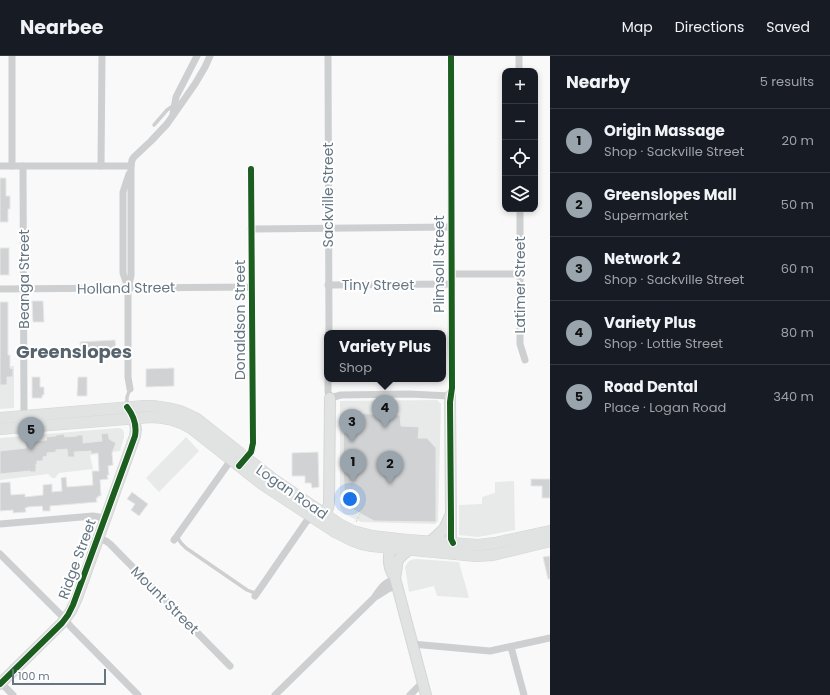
<!DOCTYPE html>
<html lang="en">
<head>
<meta charset="utf-8">
<style>
	body { margin:0; font-family:Poppins,sans-serif; background:#20242c; color:#f1f3f6 }
	.controls { position:absolute; right:12px; top:12px; display:grid; overflow:hidden; border-radius:8px; box-shadow:0 2px 6px #0003 }
	.controls button { width:36px; height:36px; display:grid; place-items:center; padding:0; border:0; border-bottom:1px solid #363941; background:#171b24; color:#f1f3f6; font:20px sans-serif }
	.scale { position:absolute; left:12px; bottom:10px; width:94px; box-sizing:border-box; padding-left:4px; border:2px solid #657683; border-top:0; font-size:11px; line-height:14px; white-space:nowrap; color:#657683; -webkit-text-stroke:3px #fff; paint-order:stroke }
	.you { position:absolute; left:350px; top:443px; width:14px; height:14px; margin:-10px; border:3px solid #fff; border-radius:50%; background:#1a73e8; box-shadow:0 0 0 6px #1a73e833 }
	.badge { display:grid; place-items:center; width:26px; height:26px; border-radius:50%; background:#99a4ac; color:#111; font-size:13px; font-weight:700 }
	.pin { position:absolute; translate:-50% -33px; filter:drop-shadow(0 1px 2px #0008) }
	.pin::after { content:''; position:absolute; top:21px; width:14px; height:12px; background:inherit; clip-path:polygon(0 0,100% 0,50% 100%) }
	.popup { position:absolute; left:324px; top:274px; width:122px; height:52px; box-sizing:border-box; display:grid; place-content:center; border-radius:8px; background:#171b24; filter:drop-shadow(0 1px 3px #0005); font-size:13px; white-space:nowrap; color:#9ea1a6 }
	.popup b { font-size:15px; color:#f1f3f6 }
	.popup::after { content:''; position:absolute; left:50%; top:100%; margin-left:-8px; border:8px solid transparent; border-top-color:#171b24 }
	.list { margin:0; padding:0; list-style:none }
	h2 { display:flex; justify-content:space-between; align-items:center; height:52px; margin:0; padding:0 16px; font-size:17px }
	h2 small { font-size:13px; font-weight:400; color:#9ea1a6 }
	.list li { display:grid; grid-template-columns:26px 1fr auto; gap:12px; align-items:center; box-sizing:border-box; height:64px; padding:0 16px; border-top:1px solid #363941 }
	.list b { display:block; font-size:15px; white-space:nowrap }
	.list p { margin:0; font-size:13px; white-space:nowrap; color:#9ea1a6 }
	.list em { font-size:13px; font-style:normal; color:#9ea1a6 }
	.icon { flex:none; width:22px; height:22px; fill:none; stroke:currentColor; stroke-width:2; stroke-linecap:round; stroke-linejoin:round }
	.map { position:relative; flex:none; width:550px; height:639px; overflow:hidden }
	header { display:flex; align-items:center; gap:24px; box-sizing:border-box; height:56px; padding:0 20px; background:#171b24; border-bottom:1px solid #363941 }
	header strong { font-size:19px }
	nav { display:flex; gap:22px; margin-inline-start:auto; font-size:14px }
	main { display:flex }
	aside { flex:1; background:#171b24 }
	.map>svg:first-child { display:block }
	.built { fill:#e8e9e9 }
	.building { fill:#d0d2d3; stroke:#e8e8e8 }
	.lines { fill:none; stroke-linecap:round; stroke-linejoin:round }
	.secondary-casing { stroke:#d5d6d7; stroke-width:12 }
	.primary-casing { stroke:#d5d6d7; stroke-width:12 }
	.path { stroke:#cbcccd; stroke-width:1; stroke-dasharray:2 2; stroke-linecap:butt }
	.lane { stroke:#cecfd0; stroke-width:3.5 }
	.street { stroke:#cecfd0; stroke-width:7 }
	.secondary { stroke:#e1e2e2; stroke-width:10 }
	.primary { stroke:#e1e2e2; stroke-width:11 }
	.cycleway-casing { stroke:#fff; stroke-width:8 }
	.cycleway { stroke:#1b5e20; stroke-width:6 }
	.labels { text-anchor:middle; dominant-baseline:central; stroke-width:4; stroke-linejoin:round; paint-order:stroke }
	.street-label { font-size:14px; fill:#657683; stroke:#fff }
	.district-label { font-size:18px; font-weight:bold; fill:#57646e; stroke:#fff }
</style>
</head>
<body>
<header>
<strong>Nearbee</strong>
<nav><a>Map</a><a>Directions</a><a>Saved</a></nav>
</header>
<main>
<div class="map">
<svg width="550" height="639" viewBox="0 0 550 639">
	<rect width="100%" height="100%" fill="#f9f9f9"/>
	<g class="built">
		<path d="M0 310H14V352L0 353Z"/>
		<path d="M437 344 441 348 438 465 435 468 361 466 344 458 342 455 340 451V345Z"/>
		<path d="M118 372 122 373 124 376V381L120 395 90 399 93 413 59 417 55 422H52L48 418 0 424V382L35 379Z"/>
		<path d="M186 381 199 395 159 436 146 422Z"/>
		<path d="M514 425 515 474 478 481 459 479V449L482 448V441L495 437V426Z"/>
		<path d="M416 503 459 506 469 542 437 540 434 530 409 536 405 511 408 506 411 504Z"/>
	</g>
	<g class="building">
		<path d="M0 122H6V140H10V153H8V166H0Z"/>
		<rect x="0" y="192" width="9" height="27"/>
		<path d="M32 245H43L44 266H33Z"/>
		<path d="M0 246H8V299H10V312L13 313V321H7V329H0Z"/>
		<path d="M115 284 116 295 81 297 80 286Z"/>
		<path d="M174 312V330L146 331V313Z"/>
		<path d="M32 321H40V331H44V339H42V342H32Z"/>
		<path d="M78 321H87V340H77Z"/>
		<path d="M344 357 400 359 401 370 419 371 418 382H427L436 392V466L374 465 345 449 343 407Z"/>
		<path d="M108 377 109 383 116 387 112 397 113 409 108 410 109 419H107L108 423 100 424 101 440H98V442H96L97 446 50 450V455H43L42 450 27 451V452H25L26 456 13 457V454L0 455V427L10 426 11 439 25 438V441L43 439V429L52 428V436L62 435 61 422 66 421 67 431 93 429 92 415H99L98 397 91 398V395L74 396 75 401H68L67 393 56 394V396L47 397V400L43 401V405H37V408H36V416H30V415L0 418V395L26 392 25 381 34 380V385L47 384 46 381 56 380V379L64 378 65 381 77 380V379H83V387L102 385 101 378Z"/>
		<path d="M318 396 319 431 312 432 311 427H305V420H292V397Z"/>
		<path d="M531 423H550V442H542V430H531Z"/>
		<path d="M132 436 148 448 139 460 131 454 135 448 127 443Z"/>
		<path d="M550 500V523H548L543 501Z"/>
	</g>
	<g class="lines">
		<defs>
			<g id="secondary">
				<path d="M450 340 451 458V483L453 487"/>
				<path d="M322 456 328 452 329 448 330 342"/>
				<path d="M430 486 444 473 450 460"/>
				<path d="M390 492C388 503 388 512 395 522L426 639"/>
				<path d="M395 522C399 505 393 506 409 494"/>
				<path d="M0 628 62 567 71 555 77 542 135 380 136 373 134 363"/>
			</g>
			<g id="primary">
				<path d="M0 362 144 350H153L172 353 180 355 197 363 273 423 339 468 353 475 372 480 407 484 478 489 495 487 550 475"/>
				<path d="M0 373 151 361C165 361 179 365 191 372L262 428 335 476 351 484 362 488 372 490 476 500 493 499 550 485"/>
			</g>
		</defs>
		<use href="#secondary" class="secondary-casing"/>
		<use href="#primary" class="primary-casing"/>
		<path class="path" d="M356 466 360 458"/>
		<g class="lane">
			<path d="M154 69 167 54 174 49"/>
			<path d="M127 350V341L130 333"/>
			<path d="M177 481 181 487 186 492 247 534 252 536 257 537"/>
		</g>
		<g class="street">
			<path d="M328 0 329 277"/>
			<path d="M519 0V15"/>
			<path d="M173 58 176 41 197 0"/>
			<path d="M0 110H131L132 104 134 101 151 85 167 68 195 28 205 11 210 0"/>
			<path d="M12 110V0"/>
			<path d="M23 110 24 360"/>
			<path d="M101 110 102 0"/>
			<path d="M520 153V288L525 304"/>
			<path d="M251 173 451 171"/>
			<path d="M452 218H520"/>
			<path d="M328 229 452 228"/>
			<path d="M128 232 123 217V136L129 118"/>
			<path d="M0 233 252 231"/>
			<path d="M328 323V336L330 342 341 339 409 338 450 340 452 332 451 288 452 218 451 171V0"/>
			<path d="M130 333 128 321V232L131 220V110"/>
			<path d="M244 404 252 394 253 387 251 113"/>
			<path d="M0 468 93 460 99 461 105 463"/>
			<path d="M98 482 106 485 110 488 230 610"/>
			<path d="M174 484 177 480 231 404"/>
			<path d="M0 498 61 559 71 571 138 639"/>
			<path d="M255 540 306 466 312 461"/>
			<path d="M377 540 388 533 397 530"/>
			<path d="M412 588 490 595 550 582"/>
			<path d="M511 591 524 639"/>
			<path d="M0 626 13 639"/>
			<path d="M275 639 374 542C381 532 383 527 395 523"/>
			<path d="M410 639 423 626"/>
		</g>
		<use href="#secondary" class="secondary"/>
		<use href="#primary" class="primary"/>
		<defs>
			<g id="cycleway">
				<path d="M451 0 452 332 450 346 451 462V483L453 487"/>
				<path d="M239 410 251 396 253 387 251 113"/>
				<path d="M0 628 62 567 68 559 73 549 135 380C137 369 134 360 127 351"/>
			</g>
		</defs>
		<use href="#cycleway" class="cycleway-casing"/>
		<use href="#cycleway" class="cycleway"/>
	</g>
	<g class="labels">
		<g class="street-label">
			<text transform="translate(328 139) rotate(-90)">Sackville Street</text>
			<text transform="translate(439 208) rotate(-90)">Plimsoll Street</text>
			<text transform="translate(24 223) rotate(-90)">Beanga Street</text>
			<text x="378" y="229">Tiny Street</text>
			<text transform="translate(520 229) rotate(-90)">Latimer Street</text>
			<text transform="translate(126 232) rotate(-1)">Holland Street</text>
			<text transform="translate(240 264) rotate(-90)">Donaldson Street</text>
			<text transform="translate(292 436) rotate(35)">Logan Road</text>
			<text transform="translate(77 503) rotate(-70)">Ridge Street</text>
			<text transform="translate(165 544) rotate(45)">Mount Street</text>
		</g>
		<g class="district-label">
			<text x="74" y="295">Greenslopes</text>
		</g>
	</g>
</svg>
<div class="controls">
<button>+</button>
<button>−</button>
<button><svg class="icon" aria-label="locate" viewBox="0 0 24 24"><circle cx="12" cy="12" r="6"/><path d="M12 2v4M12 18v4M2 12h4M18 12h4"/></svg></button>
<button><svg class="icon" aria-label="layers" viewBox="0 0 24 24"><path d="M12 4l9 5-9 5-9-5zM3 14l9 5 9-5"/></svg></button>
</div>
<div class="scale">100 m</div>
<div class="you"></div>
<div class="pin badge" style="left:353px;top:426px">1</div>
<div class="pin badge" style="left:390px;top:428px">2</div>
<div class="pin badge" style="left:352px;top:386px">3</div>
<div class="pin badge" style="left:385px;top:372px">4</div>
<div class="popup"><b>Variety Plus</b>Shop</div>
<div class="pin badge" style="left:31px;top:394px">5</div>
</div>
<aside>
<h2>Nearby<small>5 results</small></h2>
<ul class="list">
<li><span class="badge">1</span><div><b>Origin Massage</b><p>Shop · Sackville Street</p></div><em>20 m</em></li>
<li><span class="badge">2</span><div><b>Greenslopes Mall</b><p>Supermarket</p></div><em>50 m</em></li>
<li><span class="badge">3</span><div><b>Network 2</b><p>Shop · Sackville Street</p></div><em>60 m</em></li>
<li><span class="badge">4</span><div><b>Variety Plus</b><p>Shop · Lottie Street</p></div><em>80 m</em></li>
<li><span class="badge">5</span><div><b>Road Dental</b><p>Place · Logan Road</p></div><em>340 m</em></li>
</ul>
</aside>
</main>
</body>
</html>
